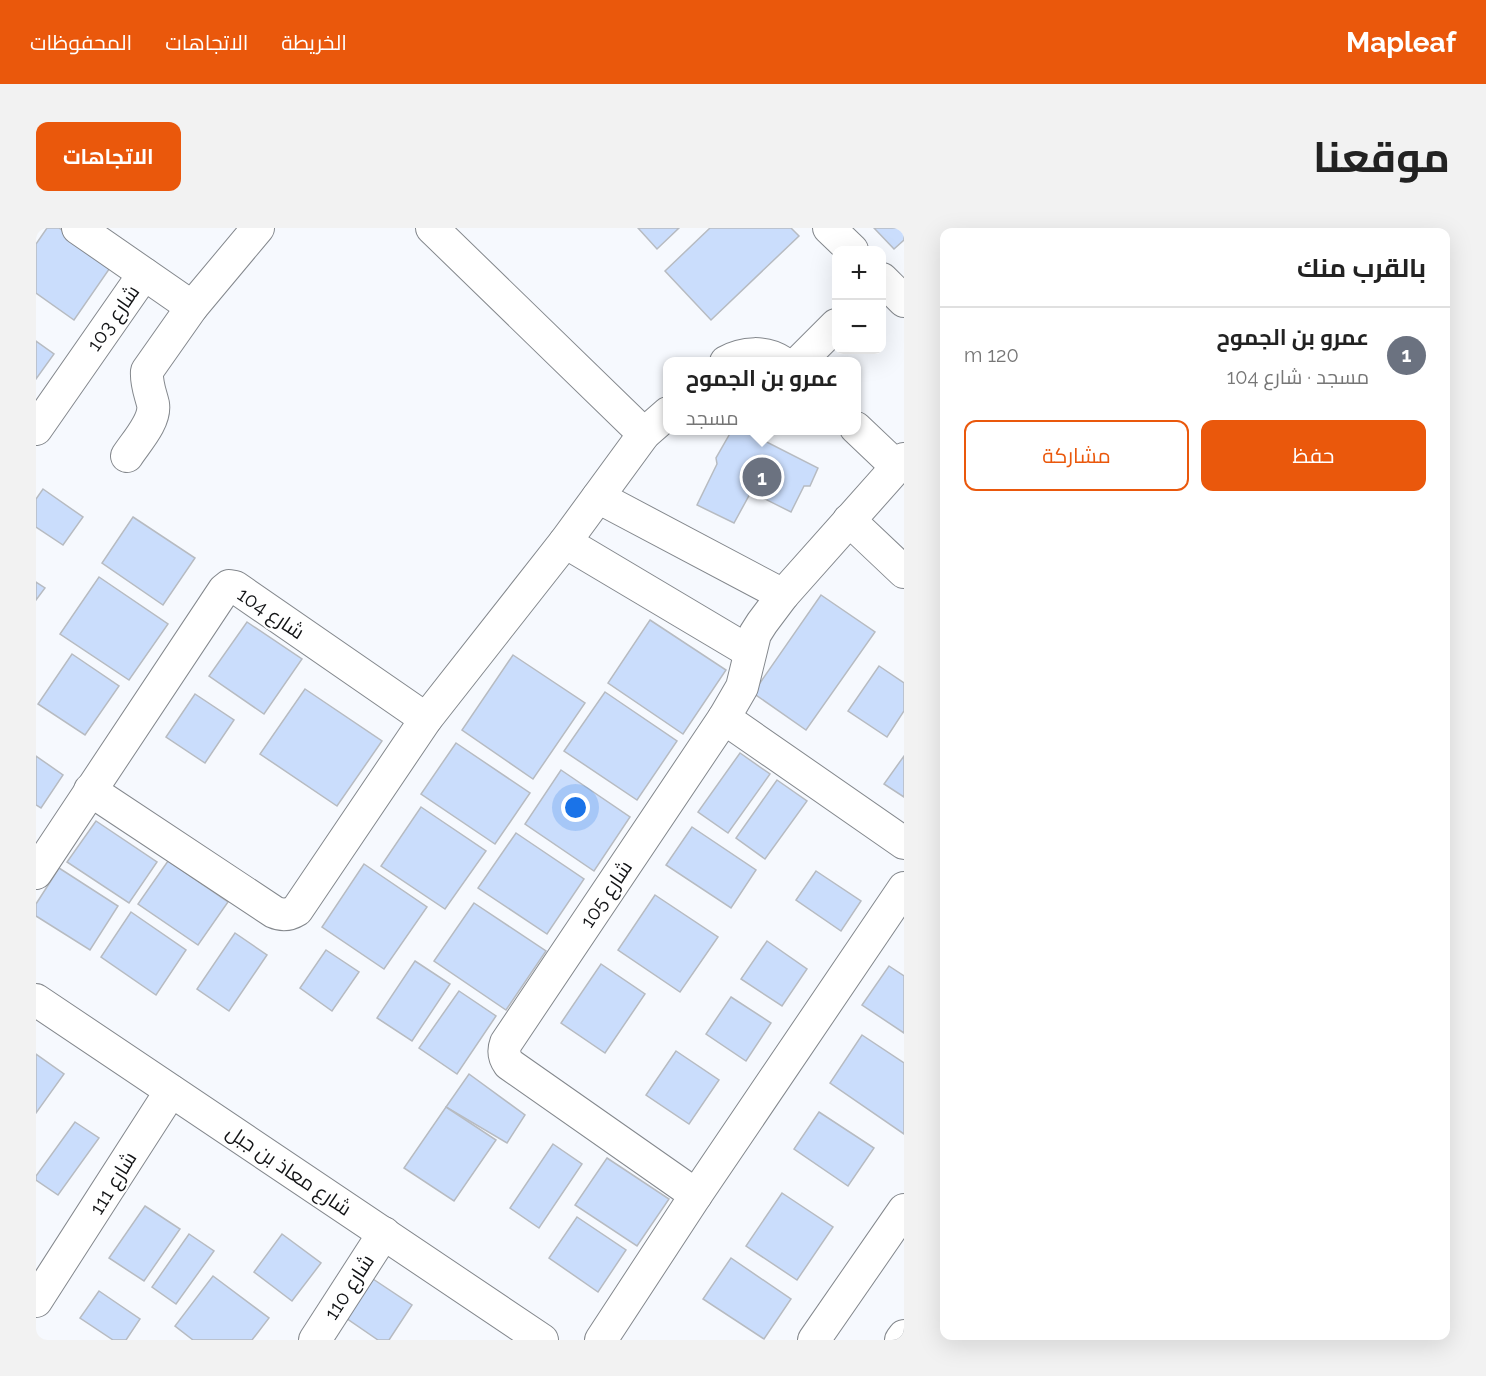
<!DOCTYPE html>
<html lang="ar">
<head>
<meta charset="utf-8">
<style>
	body { margin:0; font-family:Raleway,Cairo,sans-serif; background:#f2f2f2; color:#222; direction:rtl }
	.controls { position:absolute; right:18px; top:18px; display:grid; overflow:hidden; border-radius:12px; box-shadow:0 6px 24px #0002 }
	.controls button { width:54px; height:54px; display:grid; place-items:center; padding:0; border:0; border-bottom:2px solid #e0e0e0; background:#fff; color:#222; font:30px sans-serif }
	.you { position:absolute; left:540px; top:580px; width:21px; height:21px; margin:-15px; border:4px solid #fff; border-radius:50%; background:#1a73e8; box-shadow:0 0 0 9px #1a73e833 }
	.badge { display:grid; place-items:center; width:39px; height:39px; border-radius:50%; background:#ea580c; color:#fff; font-size:20px; font-weight:700 }
	.pin { position:absolute; translate:-50% -50%; border:3px solid #fff; box-shadow:0 2px 6px #0006 }
	.popup { position:absolute; left:627px; top:129px; width:198px; height:78px; box-sizing:border-box; display:grid; place-content:center; border-radius:12px; background:#fff; filter:drop-shadow(0 2px 4px #0005); font-size:20px; white-space:nowrap; color:#767676 }
	.popup b { font-size:22px; color:#222 }
	.popup::after { content:''; position:absolute; left:50%; top:100%; margin-left:-12px; border:12px solid transparent; border-top-color:#fff }
	.list { margin:0; padding:0; list-style:none }
	h2 { display:flex; justify-content:space-between; align-items:center; height:78px; margin:0; padding:0 24px; font-size:26px }
	h2 small { font-size:20px; font-weight:400; color:#767676 }
	.list li { display:grid; grid-template-columns:39px 1fr auto; gap:18px; align-items:center; box-sizing:border-box; height:96px; padding:0 24px; border-top:2px solid #e0e0e0 }
	.list b { display:block; font-size:22px; white-space:nowrap }
	.list p { margin:0; font-size:20px; white-space:nowrap; color:#767676 }
	.list em { font-size:20px; font-style:normal; color:#767676 }
	.actions { display:flex; gap:12px; padding:18px 24px }
	.actions a { flex:1; padding:14px 0; border:2px solid #ea580c; border-radius:12px; text-align:center; font-size:21px; color:#ea580c }
	.actions .main { background:#ea580c; color:#fff }
	.map { position:relative; flex:none; width:868px; height:1112px; overflow:hidden; direction:ltr; border-radius:12px }
	header { display:flex; align-items:center; gap:36px; box-sizing:border-box; height:84px; padding:0 30px; background:#ea580c; color:#fff }
	header strong { font-size:28px }
	nav { display:flex; gap:33px; margin-inline-start:auto; font-size:21px }
	.intro { display:flex; align-items:center; justify-content:space-between; box-sizing:border-box; height:144px; padding:0 36px }
	h1 { margin:0; font-size:42px }
	.button { padding:15px 27px; border-radius:12px; background:#ea580c; color:#fff; font-size:21px; font-weight:700 }
	main { display:flex; gap:36px; padding:0 36px }
	aside { flex:1; background:#fff; border-radius:12px; box-shadow:0 6px 24px #0002 }
	.map>svg:first-child { display:block }
	.building { fill:#caddfc; stroke:#b7bbc1; stroke-width:1.5 }
	.lines { fill:none; stroke-linecap:round; stroke-linejoin:round }
	.minor-casing { stroke:#84888d; stroke-width:34 }
	.minor { stroke:#fff; stroke-width:32 }
	.labels { text-anchor:middle; dominant-baseline:central; stroke-width:4.5; stroke-linejoin:round; paint-order:stroke }
	.street-label { font-size:20px; fill:#121315; stroke:#fff }
</style>
</head>
<body>
<header>
<strong>Mapleaf</strong>
<nav><a>الخريطة</a><a>الاتجاهات</a><a>المحفوظات</a></nav>
</header>
<div class="intro"><h1>موقعنا</h1><a class="button">الاتجاهات</a></div>
<main>
<aside>
<h2>بالقرب منك<small></small></h2>
<ul class="list">
<li><span class="badge" style="background:#6b7280">1</span><div><b>عمرو بن الجموح</b><p>مسجد · شارع 104</p></div><em>120 m</em></li>
</ul>
<div class="actions"><a class="main">حفظ</a><a>مشاركة</a></div>
</aside>
<div class="map">
<svg width="868" height="1112" viewBox="0 0 868 1112">
	<rect width="100%" height="100%" fill="#f6f9fe"/>
	<g class="building">
		<path d="M11 0H23L76 37 38 92 0 65V16Z"/>
		<path d="M602 0H643L621 21Z"/>
		<path d="M674 0H755L763 8 675 92 629 43Z"/>
		<path d="M838 0H868V12L858 21Z"/>
		<path d="M0 113 18 126 0 151Z"/>
		<path d="M696 202H707L782 240 774 258H768L755 284 715 264 698 295 661 277 681 236 680 230Z"/>
		<path d="M7 261 47 289 27 317 0 299V271Z"/>
		<path d="M97 289 159 330 127 377 66 335Z"/>
		<path d="M63 349 132 396 93 452 24 406Z"/>
		<path d="M0 354 9 360 0 372Z"/>
		<path d="M785 367 839 404 770 502 717 465Z"/>
		<path d="M614 392 690 442 647 506 572 455Z"/>
		<path d="M211 394 266 431 228 486 173 448Z"/>
		<path d="M36 426 83 458 49 507 2 476Z"/>
		<path d="M477 427 549 475 497 551 426 502Z"/>
		<path d="M843 438 868 455V483L851 509 812 483Z"/>
		<path d="M269 461 346 513 301 578 224 526Z"/>
		<path d="M569 464 641 513 601 572 528 523Z"/>
		<path d="M159 466 198 492 169 535 130 509Z"/>
		<path d="M420 515 494 565 459 616 385 566Z"/>
		<path d="M704 525 734 546 692 605 662 584Z"/>
		<path d="M0 528 27 547 5 580 0 577Z"/>
		<path d="M868 528V569L848 556Z"/>
		<path d="M525 542 594 589 558 643 489 596Z"/>
		<path d="M741 552 771 573 729 631 700 610Z"/>
		<path d="M385 579 450 623 409 681 345 638Z"/>
		<path d="M60 593 121 634 93 675 31 634Z"/>
		<path d="M656 599 720 642 695 680 630 637Z"/>
		<path d="M480 605 548 651 511 706 442 660Z"/>
		<path d="M132 633 192 674 162 717 102 676Z"/>
		<path d="M328 636 391 679 348 741 286 699Z"/>
		<path d="M23 640 82 678 54 722 0 688V676Z"/>
		<path d="M780 643 825 673 805 703 760 672Z"/>
		<path d="M619 667 682 709 644 764 582 722Z"/>
		<path d="M438 675 510 723 470 782 398 733Z"/>
		<path d="M95 684 150 722 120 767 65 729Z"/>
		<path d="M199 705 231 727 193 783 161 761Z"/>
		<path d="M731 713 771 741 746 778 705 751Z"/>
		<path d="M290 722 323 744 296 783 264 760Z"/>
		<path d="M379 733 414 756 376 813 341 790Z"/>
		<path d="M565 736 609 766 569 825 525 795Z"/>
		<path d="M853 738 868 748V805L826 777Z"/>
		<path d="M423 763 460 788 421 846 383 820Z"/>
		<path d="M695 769 735 795 710 833 670 806Z"/>
		<path d="M826 807 868 835V906L794 855Z"/>
		<path d="M640 823 683 852 653 896 610 867Z"/>
		<path d="M0 826 28 846 0 885Z"/>
		<path d="M433 846 489 887 471 915 410 879Z"/>
		<path d="M410 879 460 912 418 973 368 940Z"/>
		<path d="M783 884 838 920 812 958 758 921Z"/>
		<path d="M39 894 63 910 22 967 0 952V948Z"/>
		<path d="M517 916 546 936 503 1000 474 980Z"/>
		<path d="M571 930 633 971 601 1018 539 977Z"/>
		<path d="M746 965 797 999 761 1052 710 1018Z"/>
		<path d="M109 978 144 1001 108 1053 73 1030Z"/>
		<path d="M541 989 590 1022 562 1064 513 1030Z"/>
		<path d="M153 1006 178 1023 140 1076 116 1059Z"/>
		<path d="M246 1006 285 1035 256 1073 218 1044Z"/>
		<path d="M695 1030 755 1071 728 1111 667 1071Z"/>
		<path d="M177 1048 233 1090 216 1112H157L139 1098Z"/>
		<path d="M337 1051 376 1077 353 1112H342L310 1090Z"/>
		<path d="M63 1063 104 1091 90 1112H77L44 1090Z"/>
	</g>
	<g class="lines">
		<defs>
			<g id="minor">
				<path d="M42 0 156 79"/>
				<path d="M396 0 608 206"/>
				<path d="M793 0 816 22"/>
				<path d="M846 51 868 73"/>
				<path d="M690 134C707 124 730 123 746 134"/>
				<path d="M763 134 800 97"/>
				<path d="M820 200 861 239"/>
				<path d="M0 201 108 46"/>
				<path d="M91 228C100 214 120 193 117 176 114 164 110 155 111 143L156 79 222 0"/>
				<path d="M562 269 747 367"/>
				<path d="M813 292 868 344"/>
				<path d="M529 314 714 424"/>
				<path d="M688 490 868 615"/>
				<path d="M54 562 238 684C247 688 253 687 261 682L390 491 529 314 608 206 632 185"/>
				<path d="M0 645 188 362 193 358 199 359 390 491"/>
				<path d="M0 772 506 1112"/>
				<path d="M660 967 473 836C468 829 467 823 470 815L688 490 706 459 719 406 726 395 747 367 868 231"/>
				<path d="M0 1073 135 863"/>
				<path d="M279 1112 348 1005"/>
				<path d="M565 1112 660 967 868 660"/>
				<path d="M778 1112 868 982"/>
				<path d="M865 1112 868 1108"/>
			</g>
		</defs>
		<use href="#minor" class="minor-casing"/>
		<use href="#minor" class="minor"/>
	</g>
	<g class="labels">
		<g class="street-label">
			<text transform="translate(77 90) rotate(-55)">شارع 103</text>
			<text transform="translate(235 385) rotate(34)">شارع 104</text>
			<text transform="translate(570 666) rotate(-56)">شارع 105</text>
			<text transform="translate(253 942) rotate(34)">شارع معاذ بن جبل</text>
			<text transform="translate(77 955) rotate(-58)">شارع 111</text>
			<text transform="translate(313 1059) rotate(-57)">شارع 110</text>
		</g>
	</g>
</svg>
<div class="controls">
<button>+</button>
<button>−</button>
</div>
<div class="you"></div>
<div class="pin badge" style="left:726px;top:249px;background:#6b7280">1</div>
<div class="popup"><b>عمرو بن الجموح</b>مسجد</div>
</div>
</main>
</body>
</html>
